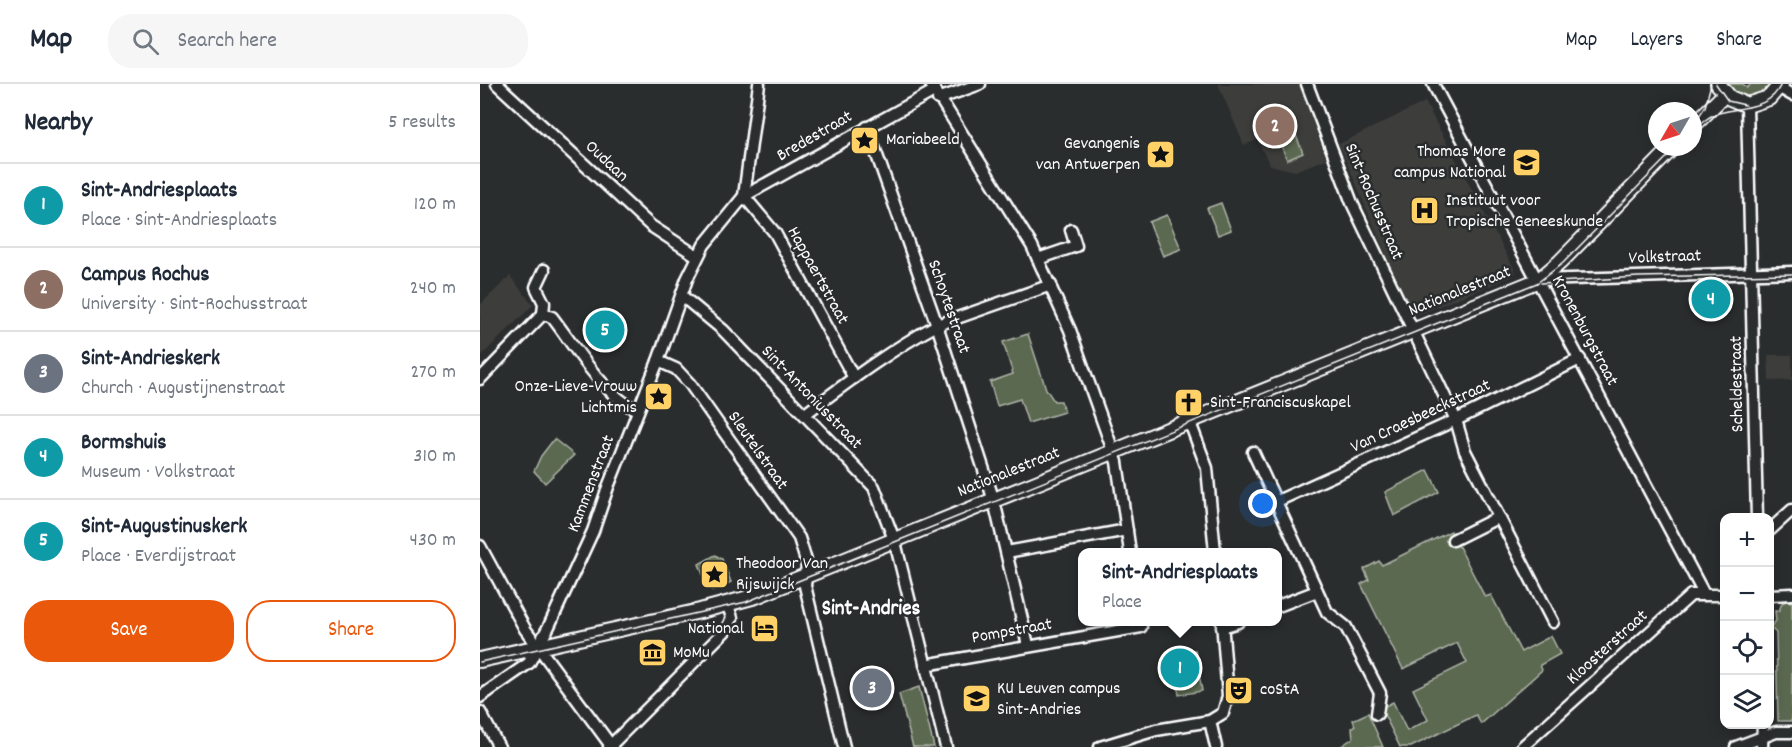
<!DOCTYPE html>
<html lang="en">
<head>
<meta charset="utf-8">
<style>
	body { margin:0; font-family:Dekko,sans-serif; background:#f6f6f7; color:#1f2937 }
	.controls { position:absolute; right:18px; bottom:18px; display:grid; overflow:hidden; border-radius:12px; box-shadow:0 3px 15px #0003 }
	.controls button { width:54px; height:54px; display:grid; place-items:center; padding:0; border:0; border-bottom:2px solid #e0e1e3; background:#fff; color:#1f2937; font:30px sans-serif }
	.compass { position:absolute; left:1168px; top:18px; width:54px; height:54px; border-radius:50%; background:#fff; box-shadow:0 3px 15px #0003; rotate:231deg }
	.you { position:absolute; left:783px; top:420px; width:21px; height:21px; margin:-15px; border:4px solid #fff; border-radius:50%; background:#1a73e8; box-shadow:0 0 0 9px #1a73e833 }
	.badge { display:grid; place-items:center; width:39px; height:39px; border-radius:50%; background:#ea580c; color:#fff; font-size:20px; font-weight:700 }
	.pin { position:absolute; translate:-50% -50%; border:3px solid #fff; box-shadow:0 2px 6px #0006 }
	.popup { position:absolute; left:598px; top:464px; width:204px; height:78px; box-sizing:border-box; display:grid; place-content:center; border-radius:12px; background:#fff; filter:drop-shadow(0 2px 4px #0005); font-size:20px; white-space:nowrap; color:#747a83 }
	.popup b { font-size:22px; color:#1f2937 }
	.popup::after { content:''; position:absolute; left:50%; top:100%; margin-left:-12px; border:12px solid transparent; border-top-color:#fff }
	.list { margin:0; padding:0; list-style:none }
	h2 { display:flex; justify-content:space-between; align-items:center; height:78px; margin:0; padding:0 24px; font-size:26px }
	h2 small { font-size:20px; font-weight:400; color:#747a83 }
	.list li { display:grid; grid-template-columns:39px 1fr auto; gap:18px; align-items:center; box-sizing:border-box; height:84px; padding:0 24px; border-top:2px solid #e0e1e3 }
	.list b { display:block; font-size:22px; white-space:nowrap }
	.list p { margin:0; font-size:20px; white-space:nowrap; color:#747a83 }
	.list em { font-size:20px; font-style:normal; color:#747a83 }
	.actions { display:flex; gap:12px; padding:18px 24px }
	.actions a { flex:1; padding:14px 0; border:2px solid #ea580c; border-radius:24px; text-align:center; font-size:21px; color:#ea580c }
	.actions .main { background:#ea580c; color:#fff }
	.icon { flex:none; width:33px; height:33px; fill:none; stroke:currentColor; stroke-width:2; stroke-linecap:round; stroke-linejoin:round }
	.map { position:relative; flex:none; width:1312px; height:663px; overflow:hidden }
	header { display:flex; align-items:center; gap:36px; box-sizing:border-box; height:84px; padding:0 30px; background:#fff; border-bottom:2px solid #e0e1e3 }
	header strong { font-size:28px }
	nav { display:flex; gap:33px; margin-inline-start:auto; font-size:21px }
	.search { width:420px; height:54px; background:#f6f6f7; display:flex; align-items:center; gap:15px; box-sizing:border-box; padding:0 21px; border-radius:24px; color:#747a83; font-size:22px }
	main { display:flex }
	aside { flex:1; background:#fff }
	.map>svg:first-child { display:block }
	.built { fill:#3e3e3a }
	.green { fill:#5c6951; stroke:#aeb4a8; stroke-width:1.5 }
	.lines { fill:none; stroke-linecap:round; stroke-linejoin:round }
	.street-casing { stroke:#fff; stroke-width:15 }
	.secondary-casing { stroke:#fff; stroke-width:18 }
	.street { stroke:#2a2d2e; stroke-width:10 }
	.secondary { stroke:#2a2d2e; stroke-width:14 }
	.tram { stroke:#fff; stroke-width:1.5 }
	.labels { text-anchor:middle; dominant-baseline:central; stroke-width:5; stroke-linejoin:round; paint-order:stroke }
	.street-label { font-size:18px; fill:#fff; stroke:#2a2d2e }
	.poi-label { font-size:18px; fill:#fff; stroke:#2a2d2e; text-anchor:start }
	.quarter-label { font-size:21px; font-weight:bold; fill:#fff; stroke:#2a2d2e }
</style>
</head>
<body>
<header>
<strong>Map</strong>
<div class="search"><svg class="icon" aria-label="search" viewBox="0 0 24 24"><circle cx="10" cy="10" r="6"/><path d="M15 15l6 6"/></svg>Search here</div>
<nav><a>Map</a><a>Layers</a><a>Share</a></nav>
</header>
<main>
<aside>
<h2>Nearby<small>5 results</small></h2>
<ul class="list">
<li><span class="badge" style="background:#0f9aa8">1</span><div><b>Sint-Andriesplaats</b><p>Place · Sint-Andriesplaats</p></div><em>120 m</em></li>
<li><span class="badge" style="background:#8d6e63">2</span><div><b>Campus Rochus</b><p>University · Sint-Rochusstraat</p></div><em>240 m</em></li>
<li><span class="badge" style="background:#6b7280">3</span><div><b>Sint-Andrieskerk</b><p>Church · Augustijnenstraat</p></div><em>270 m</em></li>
<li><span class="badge" style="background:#0f9aa8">4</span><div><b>Bormshuis</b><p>Museum · Volkstraat</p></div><em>310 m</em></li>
<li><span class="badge" style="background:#0f9aa8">5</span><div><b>Sint-Augustinuskerk</b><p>Place · Everdijstraat</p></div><em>430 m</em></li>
</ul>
<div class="actions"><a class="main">Save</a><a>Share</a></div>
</aside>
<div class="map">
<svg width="1312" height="663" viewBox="0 0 1312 663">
	<rect width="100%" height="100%" fill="#2a2d2e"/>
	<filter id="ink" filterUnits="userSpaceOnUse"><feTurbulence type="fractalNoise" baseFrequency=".0167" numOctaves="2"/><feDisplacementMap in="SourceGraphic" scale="12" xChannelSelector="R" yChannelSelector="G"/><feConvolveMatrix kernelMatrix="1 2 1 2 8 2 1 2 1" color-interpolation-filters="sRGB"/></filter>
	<g filter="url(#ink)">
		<g class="built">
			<path d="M738 0H819L846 75 815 87 790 81 777 56 764 61Z"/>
			<path d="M945 18 1036 188 1033 192 937 231 933 229 909 178 859 60Z"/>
			<path d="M30 192 53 221 0 273V221Z"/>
			<path d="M1288 271H1312V296L1289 297Z"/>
		</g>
		<g class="green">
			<path d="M1240 0H1263L1267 4 1271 0H1297L1295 4 1269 18Z"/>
			<path d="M813 44 823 69 807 76 797 51Z"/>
			<path d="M741 119 751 146 738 151 727 124Z"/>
			<path d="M687 131 701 165 683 172 669 138Z"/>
			<path d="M548 250 566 305 574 317H581L584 328 548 339 540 315 517 322 510 298 533 290 523 258Z"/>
			<path d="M74 355 94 371 65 399 54 387 61 372Z"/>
			<path d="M948 386 959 408 914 432 905 408Z"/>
			<path d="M971 447 1005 513 1011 511 1041 568 1071 552 1080 570 1060 581 1062 586 1001 640 996 631 931 663H920L901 624 913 618 927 647 948 636 933 605 987 579 977 559 923 585 881 500 889 496 884 485 899 477 902 481Z"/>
			<path d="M235 471 242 475 251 498 232 506 227 501 219 480Z"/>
			<path d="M1306 517 1312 518V637H1298L1296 549 1290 543 1296 537 1295 527H1299L1302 519Z"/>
			<path d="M715 566 722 607 699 611 692 569Z"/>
			<path d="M439 603 454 663H433L419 610Z"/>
			<path d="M888 629 903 663H860L873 654 872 644 875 642 873 636Z"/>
		</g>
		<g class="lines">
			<defs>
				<g id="street">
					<path d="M17 0 171 142 217 172"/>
					<path d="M451 0 552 162 590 246 637 378 650 468"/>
					<path d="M827 0 872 119 976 336 985 367 1073 538"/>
					<path d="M953 0 1224 510"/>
					<path d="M1300 4 1312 11"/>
					<path d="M458 15 500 0"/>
					<path d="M1267 21 1277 434"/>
					<path d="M387 43 457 241 514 417 548 561"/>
					<path d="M264 112 295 149 374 294"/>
					<path d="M264 112 279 0"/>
					<path d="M558 175 596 162 591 146"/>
					<path d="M1059 196 1312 188"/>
					<path d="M202 212 243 246 394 403 415 458 466 663"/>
					<path d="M63 230 72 233C93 260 125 314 158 326"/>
					<path d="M63 230 64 219 56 203 64 186"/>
					<path d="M178 277 196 285 210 300 319 454 327 480 325 502 364 663"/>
					<path d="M0 295 63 230"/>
					<path d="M325 330C368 298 410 266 457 241L571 201"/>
					<path d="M709 336 727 384 735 468"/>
					<path d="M773 368 847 528 866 543 900 609 897 630"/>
					<path d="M795 418 976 336 1100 275"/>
					<path d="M1290 446 1312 426"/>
					<path d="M973 456 1019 433"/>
					<path d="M0 462 45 545 132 663"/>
					<path d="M527 468 647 446"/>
					<path d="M1290 511 1312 510"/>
					<path d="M798 522 837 507"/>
					<path d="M742 543 758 538"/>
					<path d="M445 581 661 543 660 538"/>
					<path d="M0 613 49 579 69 542 113 447 128 403 178 277 207 195 224 161 264 112 454 7"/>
					<path d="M0 628 19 663"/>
					<path d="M730 637 736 663"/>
					<path d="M129 663 246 546 252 534 248 521"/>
					<path d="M620 663 676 646 730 637 743 629 748 612 742 538"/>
					<path d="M1042 663 1211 511H1244"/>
					<path d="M1256 663 1296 648H1312"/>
					<path d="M1282 663 1283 640"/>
				</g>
				<g id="secondary">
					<path d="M1238 0 1250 14 1267 21 1289 14 1301 0"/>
					<path d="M1213 42 1245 10"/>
					<path d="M0 576 220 527 276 512 1059 196 1080 178 1193 63"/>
				</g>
			</defs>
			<use href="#street" class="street-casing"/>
			<use href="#secondary" class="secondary-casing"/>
			<use href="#street" class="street"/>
			<use href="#secondary" class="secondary"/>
			<g class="tram">
				<path d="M1236 0 1248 17 1265 21"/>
				<path d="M1215 38 1225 23 1231 0"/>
				<path d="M1213 47C1220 40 1227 33 1236 30 1258 22 1290 27 1301 0"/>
				<path d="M1061 199 1158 193 1312 190"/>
				<path d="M0 578 266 518 1057 199 1083 179 1197 63"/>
			</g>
		</g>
	</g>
	<defs>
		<symbol id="sight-square" viewBox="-11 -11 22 22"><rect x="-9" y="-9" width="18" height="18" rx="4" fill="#ffd166" stroke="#2a2d2e"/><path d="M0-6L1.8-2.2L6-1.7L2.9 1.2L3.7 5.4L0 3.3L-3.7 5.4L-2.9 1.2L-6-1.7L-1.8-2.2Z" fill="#111"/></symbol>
		<symbol id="university-square" viewBox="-11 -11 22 22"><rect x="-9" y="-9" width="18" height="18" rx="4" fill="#ffd166" stroke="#2a2d2e"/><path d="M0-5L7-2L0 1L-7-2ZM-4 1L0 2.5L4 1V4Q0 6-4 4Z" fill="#111"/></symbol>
		<symbol id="hospital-square" viewBox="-11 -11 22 22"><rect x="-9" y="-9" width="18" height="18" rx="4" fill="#ffd166" stroke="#2a2d2e"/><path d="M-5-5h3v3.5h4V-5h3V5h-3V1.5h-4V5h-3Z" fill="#111"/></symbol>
		<symbol id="church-square" viewBox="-11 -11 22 22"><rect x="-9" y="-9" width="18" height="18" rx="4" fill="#ffd166" stroke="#2a2d2e"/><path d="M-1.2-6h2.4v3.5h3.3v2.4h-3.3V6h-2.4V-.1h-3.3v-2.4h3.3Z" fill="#111"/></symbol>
		<symbol id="hotel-square" viewBox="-11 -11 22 22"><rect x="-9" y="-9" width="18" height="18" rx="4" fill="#ffd166" stroke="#2a2d2e"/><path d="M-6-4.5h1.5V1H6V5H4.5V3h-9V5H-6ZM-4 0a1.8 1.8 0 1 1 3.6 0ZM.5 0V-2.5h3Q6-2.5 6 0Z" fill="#111"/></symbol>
		<symbol id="museum-square" viewBox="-11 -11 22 22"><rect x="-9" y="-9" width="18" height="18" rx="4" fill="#ffd166" stroke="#2a2d2e"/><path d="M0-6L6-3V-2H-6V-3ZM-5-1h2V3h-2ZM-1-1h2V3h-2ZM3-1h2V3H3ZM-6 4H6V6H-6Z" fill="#111"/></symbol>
		<symbol id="theatre-square" viewBox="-11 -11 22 22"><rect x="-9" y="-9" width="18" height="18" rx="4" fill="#ffd166" stroke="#2a2d2e"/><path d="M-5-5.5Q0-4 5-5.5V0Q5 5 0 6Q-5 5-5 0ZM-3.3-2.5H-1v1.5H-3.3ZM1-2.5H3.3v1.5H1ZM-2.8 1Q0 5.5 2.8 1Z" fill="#111"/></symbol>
	</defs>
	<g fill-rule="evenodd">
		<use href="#sight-square" x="368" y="40" width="33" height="33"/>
		<use href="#sight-square" x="664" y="54" width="33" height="33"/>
		<use href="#university-square" x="1030" y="62" width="33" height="33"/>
		<use href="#hospital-square" x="928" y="110" width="33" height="33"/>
		<use href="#sight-square" x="162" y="296" width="33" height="33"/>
		<use href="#church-square" x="692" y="302" width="33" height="33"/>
		<use href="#sight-square" x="218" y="474" width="33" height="33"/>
		<use href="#hotel-square" x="268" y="528" width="33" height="33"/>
		<use href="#museum-square" x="156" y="552" width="33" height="33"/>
		<use href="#theatre-square" x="742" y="590" width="33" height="33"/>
		<use href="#university-square" x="480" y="598" width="33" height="33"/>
	</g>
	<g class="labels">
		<g class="street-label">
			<text transform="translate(335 53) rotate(-30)">Bredestraat</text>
			<text transform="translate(126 78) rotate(43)">Oudaan</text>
			<text transform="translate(893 118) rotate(67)">Sint-Rochusstraat</text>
			<text transform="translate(1185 174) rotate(-2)">Volkstraat</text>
			<text transform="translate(337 192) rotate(61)">Happaertstraat</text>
			<text transform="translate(980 208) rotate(-22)">Nationalestraat</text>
			<text transform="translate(468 223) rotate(71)">Schoytestraat</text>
			<text transform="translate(1104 247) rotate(62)">Kronenburgstraat</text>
			<text transform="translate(1258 300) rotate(-91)">Scheldestraat</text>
			<text transform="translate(331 314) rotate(46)">Sint-Antoniusstraat</text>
			<text transform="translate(941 333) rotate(-25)">Van Craesbeeckstraat</text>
			<text transform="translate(277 367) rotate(55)">Sleutelstraat</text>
			<text transform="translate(529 389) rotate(-22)">Nationalestraat</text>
			<text transform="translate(112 400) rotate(-69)">Kammenstraat</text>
			<text transform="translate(532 548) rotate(-10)">Pompstraat</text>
			<text transform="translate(1128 564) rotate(-42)">Kloosterstraat</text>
		</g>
		<g class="poi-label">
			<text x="406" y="56">Mariabeeld</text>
			<text x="660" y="60" text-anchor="end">Gevangenis<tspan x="660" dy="21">van Antwerpen</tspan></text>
			<text x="1026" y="68" text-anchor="end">Thomas More<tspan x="1026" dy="21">campus National</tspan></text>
			<text x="966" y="117">Instituut voor<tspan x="966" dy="21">Tropische Geneeskunde</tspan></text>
			<text x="157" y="303" text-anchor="end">Onze-Lieve-Vrouw<tspan x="157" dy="21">Lichtmis</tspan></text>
			<text x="730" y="319">Sint-Franciscuskapel</text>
			<text x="256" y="480">Theodoor Van<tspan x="256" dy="21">Rijswijck</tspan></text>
			<text x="264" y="545" text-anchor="end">National</text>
			<text x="193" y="569">MoMu</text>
			<text x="517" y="605">KU Leuven campus<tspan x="517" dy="21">Sint-Andries</tspan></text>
			<text x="780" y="606">coStA</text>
		</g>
		<g class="quarter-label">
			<text x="391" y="526">Sint-Andries</text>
		</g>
	</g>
</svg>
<div class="controls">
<button>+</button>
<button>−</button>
<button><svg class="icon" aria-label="locate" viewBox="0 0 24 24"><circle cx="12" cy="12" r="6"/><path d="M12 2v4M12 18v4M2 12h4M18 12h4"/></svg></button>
<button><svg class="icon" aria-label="layers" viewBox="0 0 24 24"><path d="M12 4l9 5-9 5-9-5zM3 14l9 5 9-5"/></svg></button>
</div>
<svg class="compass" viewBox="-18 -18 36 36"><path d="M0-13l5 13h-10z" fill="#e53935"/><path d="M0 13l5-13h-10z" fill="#747a83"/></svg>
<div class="you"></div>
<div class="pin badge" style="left:700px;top:584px;background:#0f9aa8">1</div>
<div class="popup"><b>Sint-Andriesplaats</b>Place</div>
<div class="pin badge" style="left:795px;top:42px;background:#8d6e63">2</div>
<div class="pin badge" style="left:392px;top:604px;background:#6b7280">3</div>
<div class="pin badge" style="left:1231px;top:215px;background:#0f9aa8">4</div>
<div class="pin badge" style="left:125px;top:246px;background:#0f9aa8">5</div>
</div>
</main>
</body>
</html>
